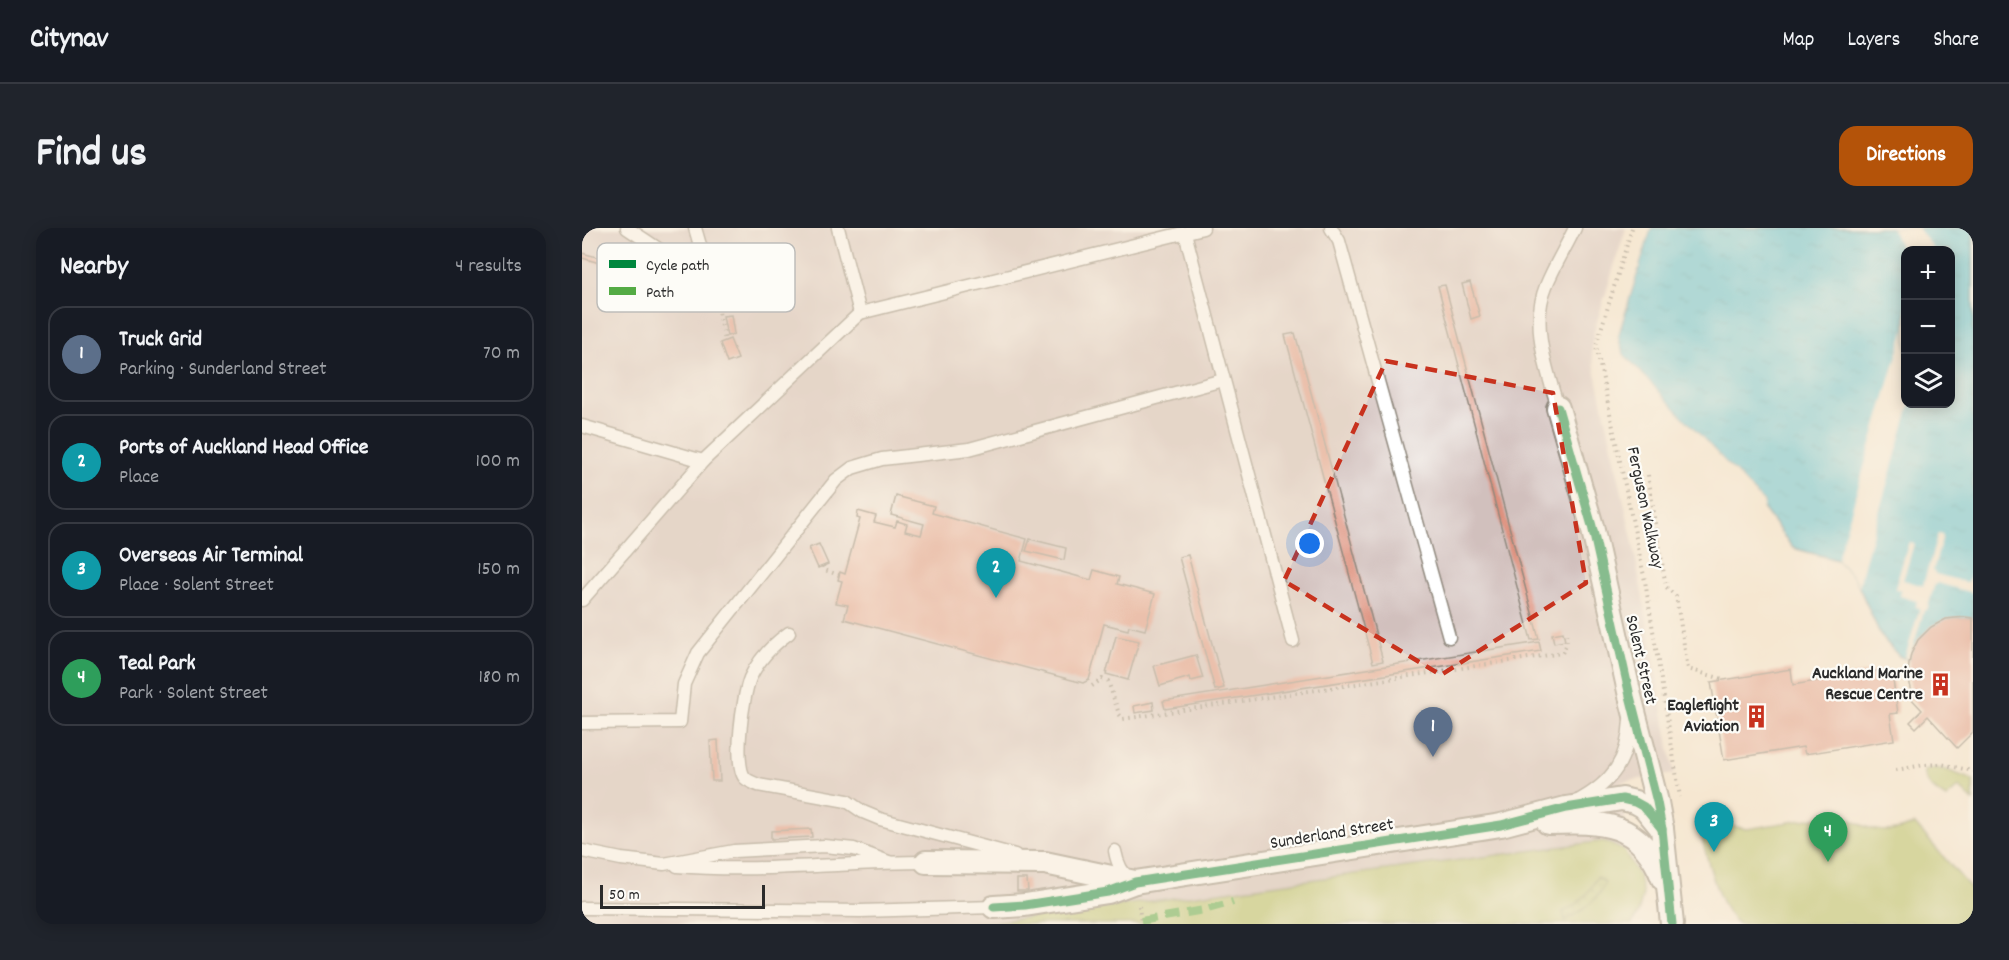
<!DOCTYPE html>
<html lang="en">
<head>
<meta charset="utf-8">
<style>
	body { margin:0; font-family:Dekko,sans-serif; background:#20242c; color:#f1f3f6 }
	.controls { position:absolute; right:18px; top:18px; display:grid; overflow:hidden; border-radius:12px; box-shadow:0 3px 15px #0003 }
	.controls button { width:54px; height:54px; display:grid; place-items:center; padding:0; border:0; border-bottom:2px solid #363941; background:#171b24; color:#f1f3f6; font:30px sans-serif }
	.scale { position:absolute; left:18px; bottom:15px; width:165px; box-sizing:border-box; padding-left:6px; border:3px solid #2b2b2b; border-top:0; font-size:16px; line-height:21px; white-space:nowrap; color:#2b2b2b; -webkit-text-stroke:4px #fdfcf7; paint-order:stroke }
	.you { position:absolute; left:728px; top:316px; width:21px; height:21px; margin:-15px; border:4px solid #fff; border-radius:50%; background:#1a73e8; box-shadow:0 0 0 9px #1a73e833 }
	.badge { display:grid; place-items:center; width:39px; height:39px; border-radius:50%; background:#b45309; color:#fff; font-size:20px; font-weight:700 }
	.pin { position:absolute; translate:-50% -50px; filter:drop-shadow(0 2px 3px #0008) }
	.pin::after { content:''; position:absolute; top:32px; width:21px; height:18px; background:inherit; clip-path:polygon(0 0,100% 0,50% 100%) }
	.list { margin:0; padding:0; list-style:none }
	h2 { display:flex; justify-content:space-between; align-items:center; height:78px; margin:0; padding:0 24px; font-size:26px }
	h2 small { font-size:20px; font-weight:400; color:#9ea1a6 }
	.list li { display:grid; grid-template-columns:39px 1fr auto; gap:18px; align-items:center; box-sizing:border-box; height:96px; margin:0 12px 12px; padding:0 12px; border:2px solid #363941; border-radius:18px }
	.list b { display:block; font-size:22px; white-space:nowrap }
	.list p { margin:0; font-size:20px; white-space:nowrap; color:#9ea1a6 }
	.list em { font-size:20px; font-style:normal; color:#9ea1a6 }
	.icon { flex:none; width:33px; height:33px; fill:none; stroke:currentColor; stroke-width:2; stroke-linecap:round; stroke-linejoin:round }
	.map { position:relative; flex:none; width:1391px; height:696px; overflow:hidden; border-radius:18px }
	header { display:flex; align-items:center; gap:36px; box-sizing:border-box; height:84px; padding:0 30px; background:#171b24; border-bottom:2px solid #363941 }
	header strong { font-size:28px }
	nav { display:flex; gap:33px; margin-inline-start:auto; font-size:21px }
	.intro { display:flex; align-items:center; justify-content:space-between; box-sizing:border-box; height:144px; padding:0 36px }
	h1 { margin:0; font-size:42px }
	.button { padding:15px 27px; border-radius:18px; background:#b45309; color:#fff; font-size:21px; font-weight:700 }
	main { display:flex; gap:36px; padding:0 36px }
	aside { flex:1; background:#171b24; border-radius:18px; box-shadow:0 3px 15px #0003 }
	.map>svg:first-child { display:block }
	.industrial { fill:#d1c0bd }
	.green { fill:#b2c163; stroke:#6e7647; stroke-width:1.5 }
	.garden { fill:url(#garden-dots); stroke:#6e7647; stroke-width:1.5 }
	.water { fill:url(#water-ripples); stroke:#447882; stroke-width:1.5; fill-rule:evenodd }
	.pier { fill:#f6e7d1 }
	.building { fill:#de917e }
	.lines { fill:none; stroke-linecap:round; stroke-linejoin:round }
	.service-casing { stroke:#90897e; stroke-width:15 }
	.minor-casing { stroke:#90897e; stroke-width:26 }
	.path { stroke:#90897e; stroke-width:4; stroke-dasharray:1.5 4.5; stroke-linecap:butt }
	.service { stroke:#fff; stroke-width:12 }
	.minor { stroke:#fff; stroke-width:22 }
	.quiet { stroke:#54ab44; stroke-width:8; stroke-dasharray:15 8; stroke-linecap:butt }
	.cycleway-casing { stroke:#fdfcf7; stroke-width:13 }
	.cycleway { stroke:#00873e; stroke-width:9 }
	.marked { fill:none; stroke:#c8321e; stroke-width:4.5; stroke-dasharray:12 8; stroke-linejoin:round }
	.labels { text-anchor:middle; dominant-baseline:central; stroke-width:4.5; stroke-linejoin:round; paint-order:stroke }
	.street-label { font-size:18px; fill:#2b2b2b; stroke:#fdfcf7 }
	.poi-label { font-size:18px; font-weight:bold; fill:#2b2b2b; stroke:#fdfcf7; text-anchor:end }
	.key { fill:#fdfcf7; stroke:#bebdba; stroke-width:1.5 }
	.key-label { font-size:16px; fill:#2b2b2b }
</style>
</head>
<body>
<header>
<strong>Citynav</strong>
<nav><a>Map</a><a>Layers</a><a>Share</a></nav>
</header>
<div class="intro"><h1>Find us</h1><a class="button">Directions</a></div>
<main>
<aside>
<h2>Nearby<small>4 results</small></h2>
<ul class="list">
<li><span class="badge" style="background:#5c6f8a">1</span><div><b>Truck Grid</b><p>Parking · Sunderland Street</p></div><em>70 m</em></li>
<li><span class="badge" style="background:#0f9aa8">2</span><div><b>Ports of Auckland Head Office</b><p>Place</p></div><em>100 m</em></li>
<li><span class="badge" style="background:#0f9aa8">3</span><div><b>Overseas Air Terminal</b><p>Place · Solent Street</p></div><em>150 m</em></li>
<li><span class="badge" style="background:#2e9e5b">4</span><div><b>Teal Park</b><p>Park · Solent Street</p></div><em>180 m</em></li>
</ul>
</aside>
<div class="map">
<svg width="1391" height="696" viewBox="0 0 1391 696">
	<defs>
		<pattern id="garden-dots" width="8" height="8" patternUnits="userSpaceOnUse" patternTransform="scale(1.5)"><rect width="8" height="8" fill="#b2c163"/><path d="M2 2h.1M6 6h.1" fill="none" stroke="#919d52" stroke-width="1.8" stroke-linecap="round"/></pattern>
		<pattern id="water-ripples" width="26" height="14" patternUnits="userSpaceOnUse" patternTransform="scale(1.5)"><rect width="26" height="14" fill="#5dc6d9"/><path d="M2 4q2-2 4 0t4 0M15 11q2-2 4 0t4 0" fill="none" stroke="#51aaba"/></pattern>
	</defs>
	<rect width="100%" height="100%" fill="#fdfcf7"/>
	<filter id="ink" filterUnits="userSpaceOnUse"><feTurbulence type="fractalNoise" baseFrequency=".0167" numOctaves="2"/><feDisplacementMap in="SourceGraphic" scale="12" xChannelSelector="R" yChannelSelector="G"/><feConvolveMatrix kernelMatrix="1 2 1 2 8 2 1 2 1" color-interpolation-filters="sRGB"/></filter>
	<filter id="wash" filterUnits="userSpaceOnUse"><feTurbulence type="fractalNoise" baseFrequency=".008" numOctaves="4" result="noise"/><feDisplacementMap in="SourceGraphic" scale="24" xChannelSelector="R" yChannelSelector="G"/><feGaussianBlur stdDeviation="1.35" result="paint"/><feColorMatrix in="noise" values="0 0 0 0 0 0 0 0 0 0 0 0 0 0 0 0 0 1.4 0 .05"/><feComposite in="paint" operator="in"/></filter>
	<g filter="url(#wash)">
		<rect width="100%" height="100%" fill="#f6e7d1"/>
		<path class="industrial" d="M0 0H1044L1013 100 1010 114V126L1051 315 1092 546 1039 554 1046 617 1042 622 1021 613 412 694 337 696H43L0 693Z"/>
		<g class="green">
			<path d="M1353 540 1365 542 1391 552V573L1377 559 1364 570C1353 563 1344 557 1342 543Z"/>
			<path d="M1257 586C1285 601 1302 610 1333 596L1391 663V696H1157C1135 684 1122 615 1115 591L1165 601Z"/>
			<path d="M1021 613 1042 622 1057 648 1061 666 1056 685 1050 696H337L412 694Z"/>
		</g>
		<path class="garden" d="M1015 649 1023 654C1018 671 998 685 983 692L981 684C996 677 1008 664 1015 649Z"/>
		<path class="water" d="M1069 0H1391V390C1364 385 1334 406 1327 432L1317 428 1299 408 1273 350 1255 332 1211 320 1181 280 1182 275 1042 127 1036 109ZM1324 22H1368V176H1324Z"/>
		<g class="pier">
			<path d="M1066 0H1069L1038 100 1036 109 1038 118 1042 127 1182 275 1181 280H1178L1179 276 1040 129 1035 119 1033 109 1035 99Z"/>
			<path d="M1310 0H1336L1352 22H1324L1323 29Z"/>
			<path d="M1323 101 1324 176H1328L1282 336 1277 359 1273 350 1255 332Z"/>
			<path d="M1356 306 1361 307 1351 342 1353 346 1386 355 1391 340V365L1356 355 1352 358 1345 382H1342L1327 431 1323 430 1338 380 1334 379 1335 373 1318 368 1319 363 1313 361 1327 314 1332 315 1321 352 1341 358Z"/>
		</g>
		<g id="blocks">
			<g class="building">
				<path d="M0 25 22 31 21 36 0 30Z"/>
				<path d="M888 54 898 88 889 91 880 56Z"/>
				<path d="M863 57 957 411 949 412 856 58Z"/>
				<path d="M149 87 152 106 145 108 141 88Z"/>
				<path d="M713 105 801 433 791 435 703 107Z"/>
				<path d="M148 111 156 131 145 135 138 115Z"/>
				<path d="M314 268 352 278 350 285 445 311 439 333 509 352 512 342 537 349 535 356 573 366 563 402 547 398 546 402 522 396 507 452 501 455 262 391 266 377 254 375 260 353 256 352 258 344 263 346 278 291 275 290 276 283 294 288 292 294 313 299 315 293 325 296 323 303 339 307 342 296 309 287Z"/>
				<path d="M448 311 484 320 482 332 444 323Z"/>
				<path d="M237 316 246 336 236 340 227 320Z"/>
				<path d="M606 327 642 460 633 462 597 329Z"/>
				<path d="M1383 389 1391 390V504L1375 520 1346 488 1334 500 1328 494 1340 482 1326 467 1330 465 1326 447 1327 436 1329 426 1336 412 1349 399 1364 391Z"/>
				<path d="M981 404 983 413 972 415 970 406Z"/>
				<path d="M534 408 557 413 546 452 524 446Z"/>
				<path d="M957 414 959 423 583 481 581 473Z"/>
				<path d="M614 427 621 450 609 453 608 449 578 458 572 438Z"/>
				<path d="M1209 441 1211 457 1301 442 1302 447 1310 446 1316 485 1308 486 1312 512 1223 526 1221 519 1142 532 1129 454Z"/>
				<path d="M571 474 572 482 553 485 552 478Z"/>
				<path d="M136 512 138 553H130L128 513Z"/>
				<path d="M229 601 230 609 189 611V603Z"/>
				<path d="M435 651H445L446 663H435Z"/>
			</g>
		</g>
	</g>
	<g filter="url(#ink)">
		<use href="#blocks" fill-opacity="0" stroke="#90897e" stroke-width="1.5"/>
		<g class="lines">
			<defs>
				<g id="service">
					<path d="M45 0 78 22 95 41 106 49C116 47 121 42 122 31L113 0"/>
					<path d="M256 0 278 85"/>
					<path d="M749 0 757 13 867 409"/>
					<path d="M603 5 711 413"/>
					<path d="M976 180C965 141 948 97 964 58 972 38 984 19 993 0"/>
					<path d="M0 198 121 233 278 85 621 0"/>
					<path d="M0 372 121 233"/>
					<path d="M207 405C190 417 177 431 168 450 161 467 151 537 163 550 166 553 172 555 176 557L265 573 281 584 298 591 433 627"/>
					<path d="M0 495 98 494 102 456 116 425 254 252 270 240 300 231 387 221 641 152"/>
					<path d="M996 573C1031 554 1046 532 1048 492"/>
					<path d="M0 623 39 631 82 636 152 623 242 618 272 621 307 634"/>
					<path d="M533 623C535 634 539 645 549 652"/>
					<path d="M95 638C178 645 261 634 344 634"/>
					<path d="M0 680 279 683 412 679"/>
				</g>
				<g id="minor">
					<path d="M976 180 1010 298 1048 468 1075 574 1080 601 1090 696"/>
					<path d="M966 595C1020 593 1059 593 1081 651"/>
					<path d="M344 634 463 635 553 654"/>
					<path d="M412 679 443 677 526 664 553 654 919 597 984 580 1040 571 1053 574 1062 579 1080 601"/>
				</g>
			</defs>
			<use href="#service" class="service-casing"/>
			<use href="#minor" class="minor-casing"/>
			<g class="path">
				<path d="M1050 0 1014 118 1063 353 1098 569"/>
				<path d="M131 50 133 52 137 84 143 113"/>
				<path d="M1066 247 1084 359 1094 368 1106 441 1141 451"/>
				<path d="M241 338 243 342 257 347"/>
				<path d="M510 458 520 451 526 453 537 486 541 491 980 425 985 416 984 404"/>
				<path d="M1314 542 1342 537 1359 536 1391 543"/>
				<path d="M557 678 559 696"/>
			</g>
			<use href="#service" class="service"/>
			<use href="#minor" class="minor"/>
			<path class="quiet" d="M559 693 622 682 651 674"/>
			<defs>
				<g id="cycleway">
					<path d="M976 180 1010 298 1048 468 1075 574 1080 601 1090 696"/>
					<path d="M412 679 443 677 526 664 553 654 919 597 984 580 1040 571 1053 574 1062 579 1080 601"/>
				</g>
			</defs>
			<use href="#cycleway" class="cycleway-casing"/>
			<use href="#cycleway" class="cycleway"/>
		</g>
	</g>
	<path d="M0 0H1391V696H0ZM804 133 971 165 1004 355 859 447 702 353Z" fill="#f6e7d1" fill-opacity=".55" fill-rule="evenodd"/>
	<path class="marked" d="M804 133 971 165 1004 355 859 447 702 353Z"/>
	<defs>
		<symbol id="building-bare" viewBox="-9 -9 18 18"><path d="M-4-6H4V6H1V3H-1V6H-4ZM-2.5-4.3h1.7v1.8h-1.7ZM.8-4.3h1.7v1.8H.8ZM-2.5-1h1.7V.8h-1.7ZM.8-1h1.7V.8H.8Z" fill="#c8321e" stroke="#fdfcf7" stroke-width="2.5" paint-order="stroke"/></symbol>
	</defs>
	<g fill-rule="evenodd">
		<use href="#building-bare" x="1342" y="440" width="33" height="33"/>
		<use href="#building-bare" x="1158" y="472" width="33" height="33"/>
	</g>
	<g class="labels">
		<g class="street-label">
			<text transform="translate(1062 280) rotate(78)">Ferguson Walkway</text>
			<text transform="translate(1058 432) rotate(77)">Solent Street</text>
			<text transform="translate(750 607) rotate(-9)">Sunderland Street</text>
		</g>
		<g class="poi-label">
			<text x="1341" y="446">Auckland Marine<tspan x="1341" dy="21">Rescue Centre</tspan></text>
			<text x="1157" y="478">Eagleflight<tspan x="1157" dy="21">Aviation</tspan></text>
		</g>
	</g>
	<rect x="15" y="15" width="198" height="69" rx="9" class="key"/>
	<rect x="27" y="32" width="27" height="8" fill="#00873e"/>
	<rect x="27" y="59" width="27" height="8" fill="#54ab44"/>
	<g class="key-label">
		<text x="64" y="42">Cycle path</text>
		<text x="64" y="69">Path</text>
	</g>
</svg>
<div class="controls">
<button>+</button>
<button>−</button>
<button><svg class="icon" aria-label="layers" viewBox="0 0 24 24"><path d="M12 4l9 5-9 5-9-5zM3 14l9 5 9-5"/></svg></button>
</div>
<div class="scale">50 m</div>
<div class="you"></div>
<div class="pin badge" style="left:851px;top:529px;background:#5c6f8a">1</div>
<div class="pin badge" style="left:414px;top:370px;background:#0f9aa8">2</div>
<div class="pin badge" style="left:1132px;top:624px;background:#0f9aa8">3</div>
<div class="pin badge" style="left:1246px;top:634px;background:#2e9e5b">4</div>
</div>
</main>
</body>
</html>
